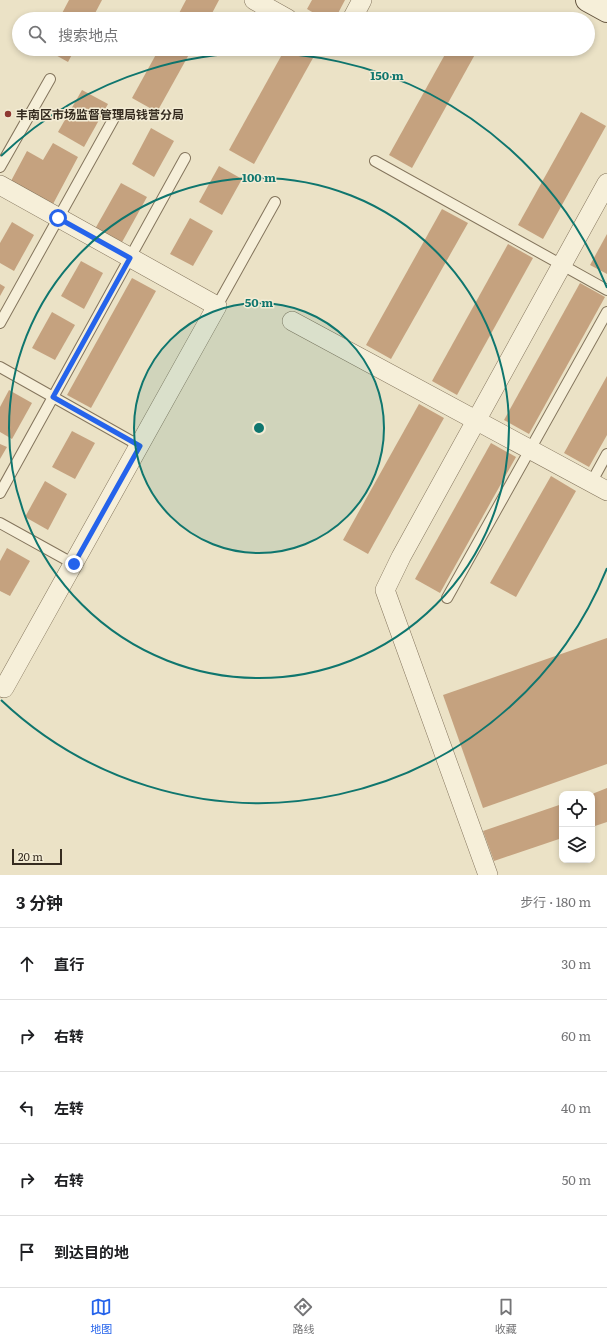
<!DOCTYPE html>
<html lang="zh">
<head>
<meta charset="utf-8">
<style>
	body { margin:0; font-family:Literata,"Noto Sans SC",serif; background:#f2f2f2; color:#202124 }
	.controls { position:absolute; right:12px; bottom:12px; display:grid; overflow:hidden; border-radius:8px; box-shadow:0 2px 6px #0003 }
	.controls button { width:36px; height:36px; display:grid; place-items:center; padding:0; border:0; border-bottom:1px solid #e0e0e0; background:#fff; color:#202124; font:20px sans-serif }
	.scale { position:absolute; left:12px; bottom:10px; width:50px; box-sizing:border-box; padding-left:4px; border:2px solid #362c20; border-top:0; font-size:11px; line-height:14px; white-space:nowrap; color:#362c20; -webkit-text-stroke:3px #f3ecd5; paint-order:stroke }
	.stop { position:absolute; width:12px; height:12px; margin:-9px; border:3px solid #2563eb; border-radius:50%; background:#fff }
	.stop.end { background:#2563eb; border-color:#fff; box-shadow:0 1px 4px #0008 }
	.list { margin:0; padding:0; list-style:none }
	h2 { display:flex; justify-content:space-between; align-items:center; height:52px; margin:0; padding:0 16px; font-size:17px }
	h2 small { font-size:13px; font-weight:400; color:#757577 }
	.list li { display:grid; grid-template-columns:26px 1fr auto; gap:12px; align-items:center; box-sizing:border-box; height:72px; padding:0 16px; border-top:1px solid #e0e0e0 }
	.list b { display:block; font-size:15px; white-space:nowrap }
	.list em { font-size:13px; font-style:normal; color:#757577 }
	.icon { flex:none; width:22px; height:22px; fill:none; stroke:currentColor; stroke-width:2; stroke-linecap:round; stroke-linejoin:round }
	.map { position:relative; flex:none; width:607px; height:875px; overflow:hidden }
	.search { position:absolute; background:#fff; box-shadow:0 2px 6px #0003; left:12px; right:12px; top:12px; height:44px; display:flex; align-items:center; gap:10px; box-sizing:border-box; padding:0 14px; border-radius:22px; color:#757577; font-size:15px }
	.sheet { height:412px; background:#fff }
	nav { display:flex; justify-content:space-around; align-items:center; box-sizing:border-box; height:56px; border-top:1px solid #e0e0e0; background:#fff; font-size:11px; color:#757577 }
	nav a { display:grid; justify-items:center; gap:2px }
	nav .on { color:#2563eb }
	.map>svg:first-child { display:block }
	.building { fill:#c5a27f }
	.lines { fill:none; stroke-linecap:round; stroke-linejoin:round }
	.lane-casing { stroke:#84755d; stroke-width:12 }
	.street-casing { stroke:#84755d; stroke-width:20 }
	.secondary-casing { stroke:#665640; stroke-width:24 }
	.lane { stroke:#f6efd9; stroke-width:10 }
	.street { stroke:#f6efd9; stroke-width:19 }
	.secondary { stroke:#f6efd9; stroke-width:22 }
	.route { stroke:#2563eb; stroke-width:5 }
	.ring { fill:none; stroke:#0f766e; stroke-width:2 }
	.poi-dot { fill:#8e3932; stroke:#f3ecd5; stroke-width:1.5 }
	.labels { text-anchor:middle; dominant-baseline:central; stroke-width:3; stroke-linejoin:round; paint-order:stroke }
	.poi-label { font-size:12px; font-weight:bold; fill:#362c20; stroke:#f3ecd5; text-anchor:start }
	.centre { fill:#0f766e; stroke:#f3ecd5; stroke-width:2 }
	.ring-label { font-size:12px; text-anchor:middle; font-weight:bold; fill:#0f766e; stroke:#f3ecd5; stroke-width:3; stroke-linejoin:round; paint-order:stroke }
</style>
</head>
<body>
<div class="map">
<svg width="607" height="875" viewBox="0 0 607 875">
	<rect width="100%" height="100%" fill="#ebe2c6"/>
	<g class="building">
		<path d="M69 0H102L92 19H59Z"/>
		<path d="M186 0H219L209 19H176Z"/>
		<path d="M312 0H345L335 19H324L307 9Z"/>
		<path d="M45 49H75L68 62Z"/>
		<path d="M159 49H192L157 112 132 98Z"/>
		<path d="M285 49H318L254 164 229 150Z"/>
		<path d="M448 49H478L412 168 389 155Z"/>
		<path d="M82 90 108 104 84 147 58 132Z"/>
		<path d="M581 112 606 126 543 239 518 225Z"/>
		<path d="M151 128 174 141 154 177 132 164Z"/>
		<path d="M53 143 78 157 53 204 11 181 27 151 43 160Z"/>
		<path d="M219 166 242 179 222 215 199 202Z"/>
		<path d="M121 183 147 197 121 244 95 229Z"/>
		<path d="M442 209 468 223 391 359 366 345Z"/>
		<path d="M190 218 213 231 193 266 170 254Z"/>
		<path d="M12 222 34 235 14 271 0 263V243Z"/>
		<path d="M607 234V274L590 265Z"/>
		<path d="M508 244 533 258 457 395 432 381Z"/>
		<path d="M81 261 103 273 84 309 61 296Z"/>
		<path d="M132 278 156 291 91 408 67 395Z"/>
		<path d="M580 283 605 297 529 434 504 420Z"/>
		<path d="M0 284 5 287 0 296Z"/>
		<path d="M52 312 75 325 55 360 32 348Z"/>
		<path d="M607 376V435L589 467 564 453Z"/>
		<path d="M9 390 32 403 12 439 0 432V407Z"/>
		<path d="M419 404 444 418 368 554 343 540Z"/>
		<path d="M72 431 95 443 75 479 52 467Z"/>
		<path d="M491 443 516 457 440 593 415 579Z"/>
		<path d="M0 444 7 447 0 459Z"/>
		<path d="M551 476 576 491 516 597 490 583Z"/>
		<path d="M45 481 67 494 48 530 25 517Z"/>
		<path d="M7 548 30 561 10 596 0 591V561Z"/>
		<path d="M607 638V764L483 808 443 695Z"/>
		<path d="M607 788V822L592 827V794Z"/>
		<path d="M562 804V838L494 861 483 831Z"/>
	</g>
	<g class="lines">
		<defs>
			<g id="lane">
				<path d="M375 161 607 290"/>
				<path d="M0 167 50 79"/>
				<path d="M217 306 275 202"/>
				<path d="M0 323 114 118"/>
				<path d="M0 367 140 446"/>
				<path d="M591 483 607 454"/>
				<path d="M0 493 185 158"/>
				<path d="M0 523 74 564"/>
				<path d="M447 598 607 312"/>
			</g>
			<g id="street">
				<path d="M254 0 288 19"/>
				<path d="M352 19 362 0"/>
				<path d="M0 185 217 306 4 688 0 686"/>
				<path d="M292 321 607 491"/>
				<path d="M488 875 385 590 401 557 607 183"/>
			</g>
			<path id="secondary" d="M587 0 607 11"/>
		</defs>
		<use href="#lane" class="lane-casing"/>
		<use href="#street" class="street-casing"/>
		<use href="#secondary" class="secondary-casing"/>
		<use href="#lane" class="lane"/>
		<use href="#street" class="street"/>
		<use href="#secondary" class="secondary"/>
	</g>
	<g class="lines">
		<path class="route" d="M58 218 130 258 53 397 140 446 74 564"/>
	</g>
	<circle cx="259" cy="428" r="125" fill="#0f766e" fill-opacity=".12"/>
	<g class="ring">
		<circle cx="259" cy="428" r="125"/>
		<circle cx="259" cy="428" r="250"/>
		<path d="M607 568A375 375 0 0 1 1 700M1 156A375 375 0 0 1 607 288"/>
	</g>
	<circle class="poi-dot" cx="8" cy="114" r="4"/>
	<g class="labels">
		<g class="poi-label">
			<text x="16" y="114">丰南区市场监督管理局钱营分局</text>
		</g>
	</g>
	<circle cx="259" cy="428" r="6" class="centre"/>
	<g class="ring-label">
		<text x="387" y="80">150 m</text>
		<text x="259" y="182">100 m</text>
		<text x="259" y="307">50 m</text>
	</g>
</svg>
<div class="controls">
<button><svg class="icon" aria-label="locate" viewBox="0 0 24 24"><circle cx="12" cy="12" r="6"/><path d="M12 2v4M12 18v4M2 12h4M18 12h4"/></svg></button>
<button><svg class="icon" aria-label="layers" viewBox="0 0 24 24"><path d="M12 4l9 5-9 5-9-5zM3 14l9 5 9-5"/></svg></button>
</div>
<div class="scale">20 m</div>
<div class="stop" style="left:58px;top:218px"></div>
<div class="stop end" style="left:74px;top:564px"></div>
<div class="search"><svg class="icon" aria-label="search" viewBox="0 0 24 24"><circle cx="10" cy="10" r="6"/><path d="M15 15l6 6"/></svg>搜索地点</div>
</div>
<section class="sheet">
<h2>3 分钟<small>步行 · 180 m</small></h2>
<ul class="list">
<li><svg class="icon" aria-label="ahead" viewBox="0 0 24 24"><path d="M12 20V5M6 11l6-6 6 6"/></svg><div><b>直行</b></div><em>30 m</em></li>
<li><svg class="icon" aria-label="right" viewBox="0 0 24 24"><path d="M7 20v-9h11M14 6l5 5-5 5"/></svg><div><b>右转</b></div><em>60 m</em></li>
<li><svg class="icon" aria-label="left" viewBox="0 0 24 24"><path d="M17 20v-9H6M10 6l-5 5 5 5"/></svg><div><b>左转</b></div><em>40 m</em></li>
<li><svg class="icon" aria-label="right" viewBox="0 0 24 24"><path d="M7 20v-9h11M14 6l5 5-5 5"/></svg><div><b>右转</b></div><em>50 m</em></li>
<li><svg class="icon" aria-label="arrive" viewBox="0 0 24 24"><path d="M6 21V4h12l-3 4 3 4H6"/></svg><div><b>到达目的地</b></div></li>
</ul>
</section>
<nav>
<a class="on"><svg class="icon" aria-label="map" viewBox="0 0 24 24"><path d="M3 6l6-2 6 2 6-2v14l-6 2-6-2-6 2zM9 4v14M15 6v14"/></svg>地图</a>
<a><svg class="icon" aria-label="directions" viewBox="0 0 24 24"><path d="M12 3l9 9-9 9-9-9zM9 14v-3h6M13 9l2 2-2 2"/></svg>路线</a>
<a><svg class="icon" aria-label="saved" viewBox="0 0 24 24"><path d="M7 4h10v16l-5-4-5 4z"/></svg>收藏</a>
</nav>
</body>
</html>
